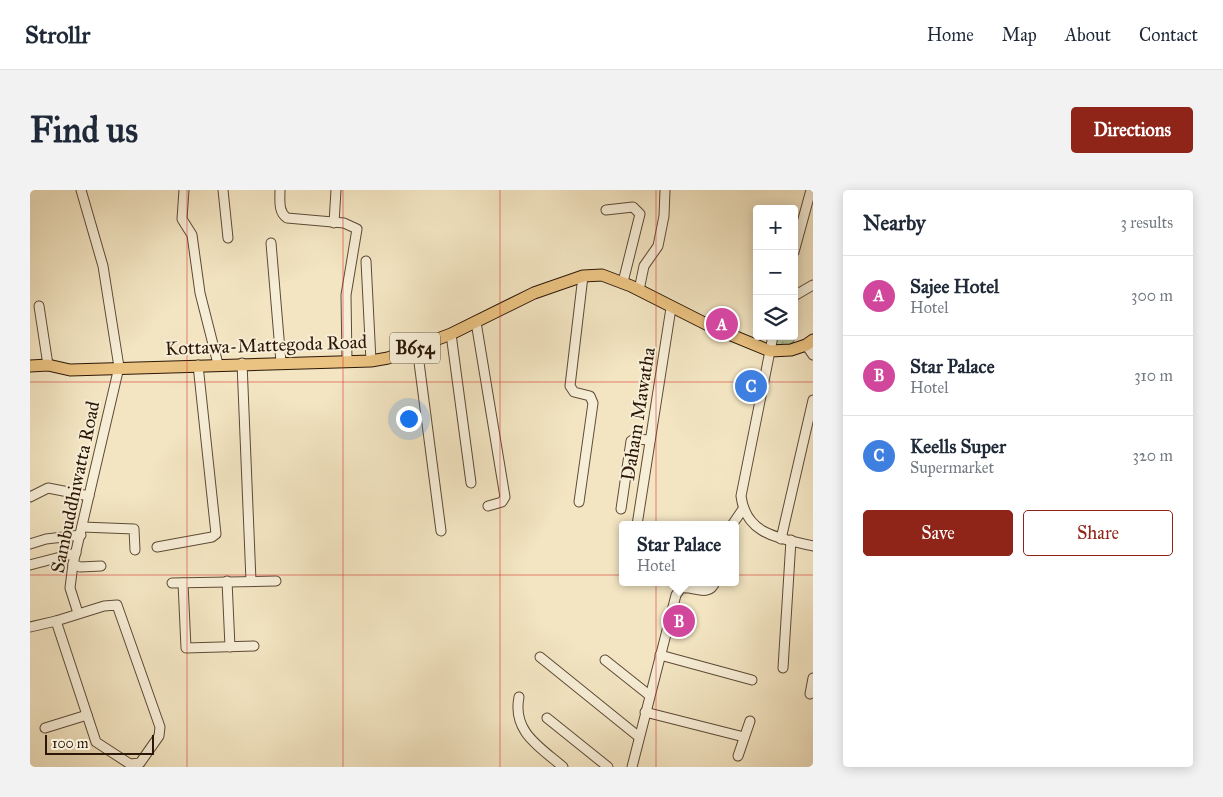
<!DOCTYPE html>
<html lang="en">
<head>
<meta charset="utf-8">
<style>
	body { margin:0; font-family:"IM FELL Great Primer",serif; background:#f2f2f3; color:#1f2937 }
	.controls { position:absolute; right:15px; top:15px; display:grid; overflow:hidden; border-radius:5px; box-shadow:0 2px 12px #0003 }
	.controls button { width:45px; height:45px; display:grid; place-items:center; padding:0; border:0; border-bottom:1px solid #e0e1e3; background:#fff; color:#1f2937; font:25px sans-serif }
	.scale { position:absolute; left:15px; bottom:12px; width:109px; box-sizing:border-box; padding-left:5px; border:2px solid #2c1708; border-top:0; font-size:14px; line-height:18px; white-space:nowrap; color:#2c1708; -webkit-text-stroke:4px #f7eed7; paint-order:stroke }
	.you { position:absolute; left:378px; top:228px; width:18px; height:18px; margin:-12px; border:4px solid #fff; border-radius:50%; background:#1a73e8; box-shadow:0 0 0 8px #1a73e833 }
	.badge { display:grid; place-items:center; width:32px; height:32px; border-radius:50%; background:#8f2418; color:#fff; font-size:16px; font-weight:700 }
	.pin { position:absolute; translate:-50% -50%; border:2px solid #fff; box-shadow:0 1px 5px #0006 }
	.popup { position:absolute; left:589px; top:331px; width:120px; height:65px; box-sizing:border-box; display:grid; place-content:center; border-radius:5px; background:#fff; filter:drop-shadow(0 1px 4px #0005); font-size:16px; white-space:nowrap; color:#747a83 }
	.popup b { font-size:19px; color:#1f2937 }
	.popup::after { content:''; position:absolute; left:50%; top:100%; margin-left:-10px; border:10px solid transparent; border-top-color:#fff }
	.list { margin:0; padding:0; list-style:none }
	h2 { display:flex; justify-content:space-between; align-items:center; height:65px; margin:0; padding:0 20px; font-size:21px }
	h2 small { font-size:16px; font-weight:400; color:#747a83 }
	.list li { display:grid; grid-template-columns:32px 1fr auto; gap:15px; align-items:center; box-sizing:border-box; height:80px; padding:0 20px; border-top:1px solid #e0e1e3 }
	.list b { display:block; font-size:19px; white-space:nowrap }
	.list p { margin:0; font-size:16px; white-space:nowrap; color:#747a83 }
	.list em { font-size:16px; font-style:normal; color:#747a83 }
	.actions { display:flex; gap:10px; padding:15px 20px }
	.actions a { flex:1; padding:11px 0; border:1px solid #8f2418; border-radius:5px; text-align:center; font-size:18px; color:#8f2418 }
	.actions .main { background:#8f2418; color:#fff }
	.icon { flex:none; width:28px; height:28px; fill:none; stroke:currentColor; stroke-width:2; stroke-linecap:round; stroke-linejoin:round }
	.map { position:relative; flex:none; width:783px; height:577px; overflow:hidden; border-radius:5px }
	header { display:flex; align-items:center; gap:30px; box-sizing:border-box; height:70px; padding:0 25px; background:#fff; border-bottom:1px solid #e0e1e3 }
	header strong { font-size:24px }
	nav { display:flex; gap:28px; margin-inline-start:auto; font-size:18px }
	.intro { display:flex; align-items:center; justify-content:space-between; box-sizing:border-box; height:120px; padding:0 30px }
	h1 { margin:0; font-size:35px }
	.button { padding:12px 22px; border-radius:5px; background:#8f2418; color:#fff; font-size:18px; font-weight:700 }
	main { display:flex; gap:30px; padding:0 30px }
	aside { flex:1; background:#fff; border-radius:5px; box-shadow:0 2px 12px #0003 }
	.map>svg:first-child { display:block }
	.park { fill:url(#park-dots); stroke:#726e4e }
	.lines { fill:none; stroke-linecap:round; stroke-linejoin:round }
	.minor-casing { stroke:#5e4a36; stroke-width:11 }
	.major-casing { stroke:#2c1708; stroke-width:13 }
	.minor { stroke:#f7eed7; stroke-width:9 }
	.major { stroke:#eac281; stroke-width:11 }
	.grid { fill:none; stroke:#d62828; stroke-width:1; stroke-opacity:0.55 }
	.labels { text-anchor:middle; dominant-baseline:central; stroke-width:4; stroke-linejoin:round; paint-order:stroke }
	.shield { fill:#f7eed7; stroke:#695846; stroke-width:1 }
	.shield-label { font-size:18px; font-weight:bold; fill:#2c1708 }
	.street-label { font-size:19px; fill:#2c1708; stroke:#f7eed7 }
</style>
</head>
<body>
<header>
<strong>Strollr</strong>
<nav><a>Home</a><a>Map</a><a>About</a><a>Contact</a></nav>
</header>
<div class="intro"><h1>Find us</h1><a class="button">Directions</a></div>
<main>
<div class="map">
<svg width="783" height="577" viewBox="0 0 783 577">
	<defs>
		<pattern id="park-dots" width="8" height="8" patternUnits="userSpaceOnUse" patternTransform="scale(1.25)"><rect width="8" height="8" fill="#b8c595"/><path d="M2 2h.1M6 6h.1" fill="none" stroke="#9ea87f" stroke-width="1.8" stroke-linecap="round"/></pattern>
	</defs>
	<rect width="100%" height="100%" fill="#f3e5c2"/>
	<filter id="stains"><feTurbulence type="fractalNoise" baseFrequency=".004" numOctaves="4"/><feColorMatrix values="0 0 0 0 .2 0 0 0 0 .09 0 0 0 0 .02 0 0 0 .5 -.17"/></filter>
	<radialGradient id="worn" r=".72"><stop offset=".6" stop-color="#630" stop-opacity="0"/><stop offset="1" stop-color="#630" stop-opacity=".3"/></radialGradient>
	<path class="park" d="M764 140 767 144C764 157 753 158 742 160L745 146H764Z"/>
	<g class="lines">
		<defs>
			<g id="minor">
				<path d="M154 0 152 29 162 45 170 103 188 174"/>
				<path d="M193 0 198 48"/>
				<path d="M250 0C250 10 248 22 257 28L314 33 327 39 316 105 317 171"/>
				<path d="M576 20 603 17 610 24 593 92"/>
				<path d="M304 33 306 0"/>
				<path d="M241 53 251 172"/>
				<path d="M764 62 781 0"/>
				<path d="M336 71 341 171"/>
				<path d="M609 100 614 76 628 56 634 26 635 0"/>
				<path d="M764 106 783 95"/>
				<path d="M9 116 18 175"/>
				<path d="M446 132 475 307 472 312 458 316"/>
				<path d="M421 144 441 293"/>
				<path d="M743 146 711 306C716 346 751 348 783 356"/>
				<path d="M776 155 783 165"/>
				<path d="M387 157 411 341"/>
				<path d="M212 173 221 391"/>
				<path d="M0 307 18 298 59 306"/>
				<path d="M549 312 563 213 560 206 544 202 540 196 553 86"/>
				<path d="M591 319 601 251 604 249 620 250"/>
				<path d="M607 335 641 118"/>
				<path d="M702 335 713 319"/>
				<path d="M52 337 104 339 105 360"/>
				<path d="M751 349 783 210"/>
				<path d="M0 354 16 349 51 345"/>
				<path d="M127 357 182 347 186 344 168 175"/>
				<path d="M43 374 50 377 71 376"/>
				<path d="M0 375 46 363"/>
				<path d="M197 391 200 457"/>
				<path d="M142 393 246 391"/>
				<path d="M153 393 156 458 224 456"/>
				<path d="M87 415 130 537 129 546 110 573 100 574 66 552 26 431 74 416Z"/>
				<path d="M48 423 40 398 43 374 89 177 73 76 51 0"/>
				<path d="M0 437 26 431"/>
				<path d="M630 465 722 490"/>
				<path d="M510 467 609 547"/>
				<path d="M575 470 619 505"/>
				<path d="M753 478 761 350"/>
				<path d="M780 504 783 488"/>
				<path d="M489 507C482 542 510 557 533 577"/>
				<path d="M615 522 714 547"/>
				<path d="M517 528 578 577"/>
				<path d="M15 538 57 525"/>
				<path d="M708 566 720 531"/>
				<path d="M602 577 646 405 651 398C664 396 679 408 685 392"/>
			</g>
			<path id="major" d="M0 176 18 175 40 180 341 171 358 168 421 144 504 103 553 86 572 85 601 96 684 138 740 161 761 160 776 155 783 150"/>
		</defs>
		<use href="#minor" class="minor-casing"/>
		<use href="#major" class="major-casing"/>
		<use href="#minor" class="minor"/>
		<use href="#major" class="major"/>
	</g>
	<path class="grid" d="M157 0V577M313 0V577M470 0V577M626 0V577M0 192H783M0 385H783"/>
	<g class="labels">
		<rect class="shield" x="360" y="142.5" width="50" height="31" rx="4"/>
		<g class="shield-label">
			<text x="385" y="158">B654</text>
		</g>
		<g class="street-label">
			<text transform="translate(236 155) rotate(-2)">Kottawa-Mattegoda Road</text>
			<text transform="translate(608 224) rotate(-81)">Daham Mawatha</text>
			<text transform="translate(45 297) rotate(-78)">Sambuddhiwatta Road</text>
		</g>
	</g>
	<rect width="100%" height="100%" filter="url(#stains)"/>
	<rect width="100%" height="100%" fill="url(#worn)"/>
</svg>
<div class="controls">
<button>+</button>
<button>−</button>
<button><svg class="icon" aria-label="layers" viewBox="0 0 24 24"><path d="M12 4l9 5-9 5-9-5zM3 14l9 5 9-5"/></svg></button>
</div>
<div class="scale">100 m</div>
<div class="you"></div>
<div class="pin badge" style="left:692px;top:134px;background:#d1479c">A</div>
<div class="pin badge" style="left:649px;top:431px;background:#d1479c">B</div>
<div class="popup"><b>Star Palace</b>Hotel</div>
<div class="pin badge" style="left:721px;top:196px;background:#3f7fe0">C</div>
</div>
<aside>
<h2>Nearby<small>3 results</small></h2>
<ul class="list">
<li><span class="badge" style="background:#d1479c">A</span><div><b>Sajee Hotel</b><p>Hotel</p></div><em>300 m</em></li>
<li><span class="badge" style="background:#d1479c">B</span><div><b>Star Palace</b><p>Hotel</p></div><em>310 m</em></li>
<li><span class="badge" style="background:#3f7fe0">C</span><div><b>Keells Super</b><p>Supermarket</p></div><em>320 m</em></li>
</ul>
<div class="actions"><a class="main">Save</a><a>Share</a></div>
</aside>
</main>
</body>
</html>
